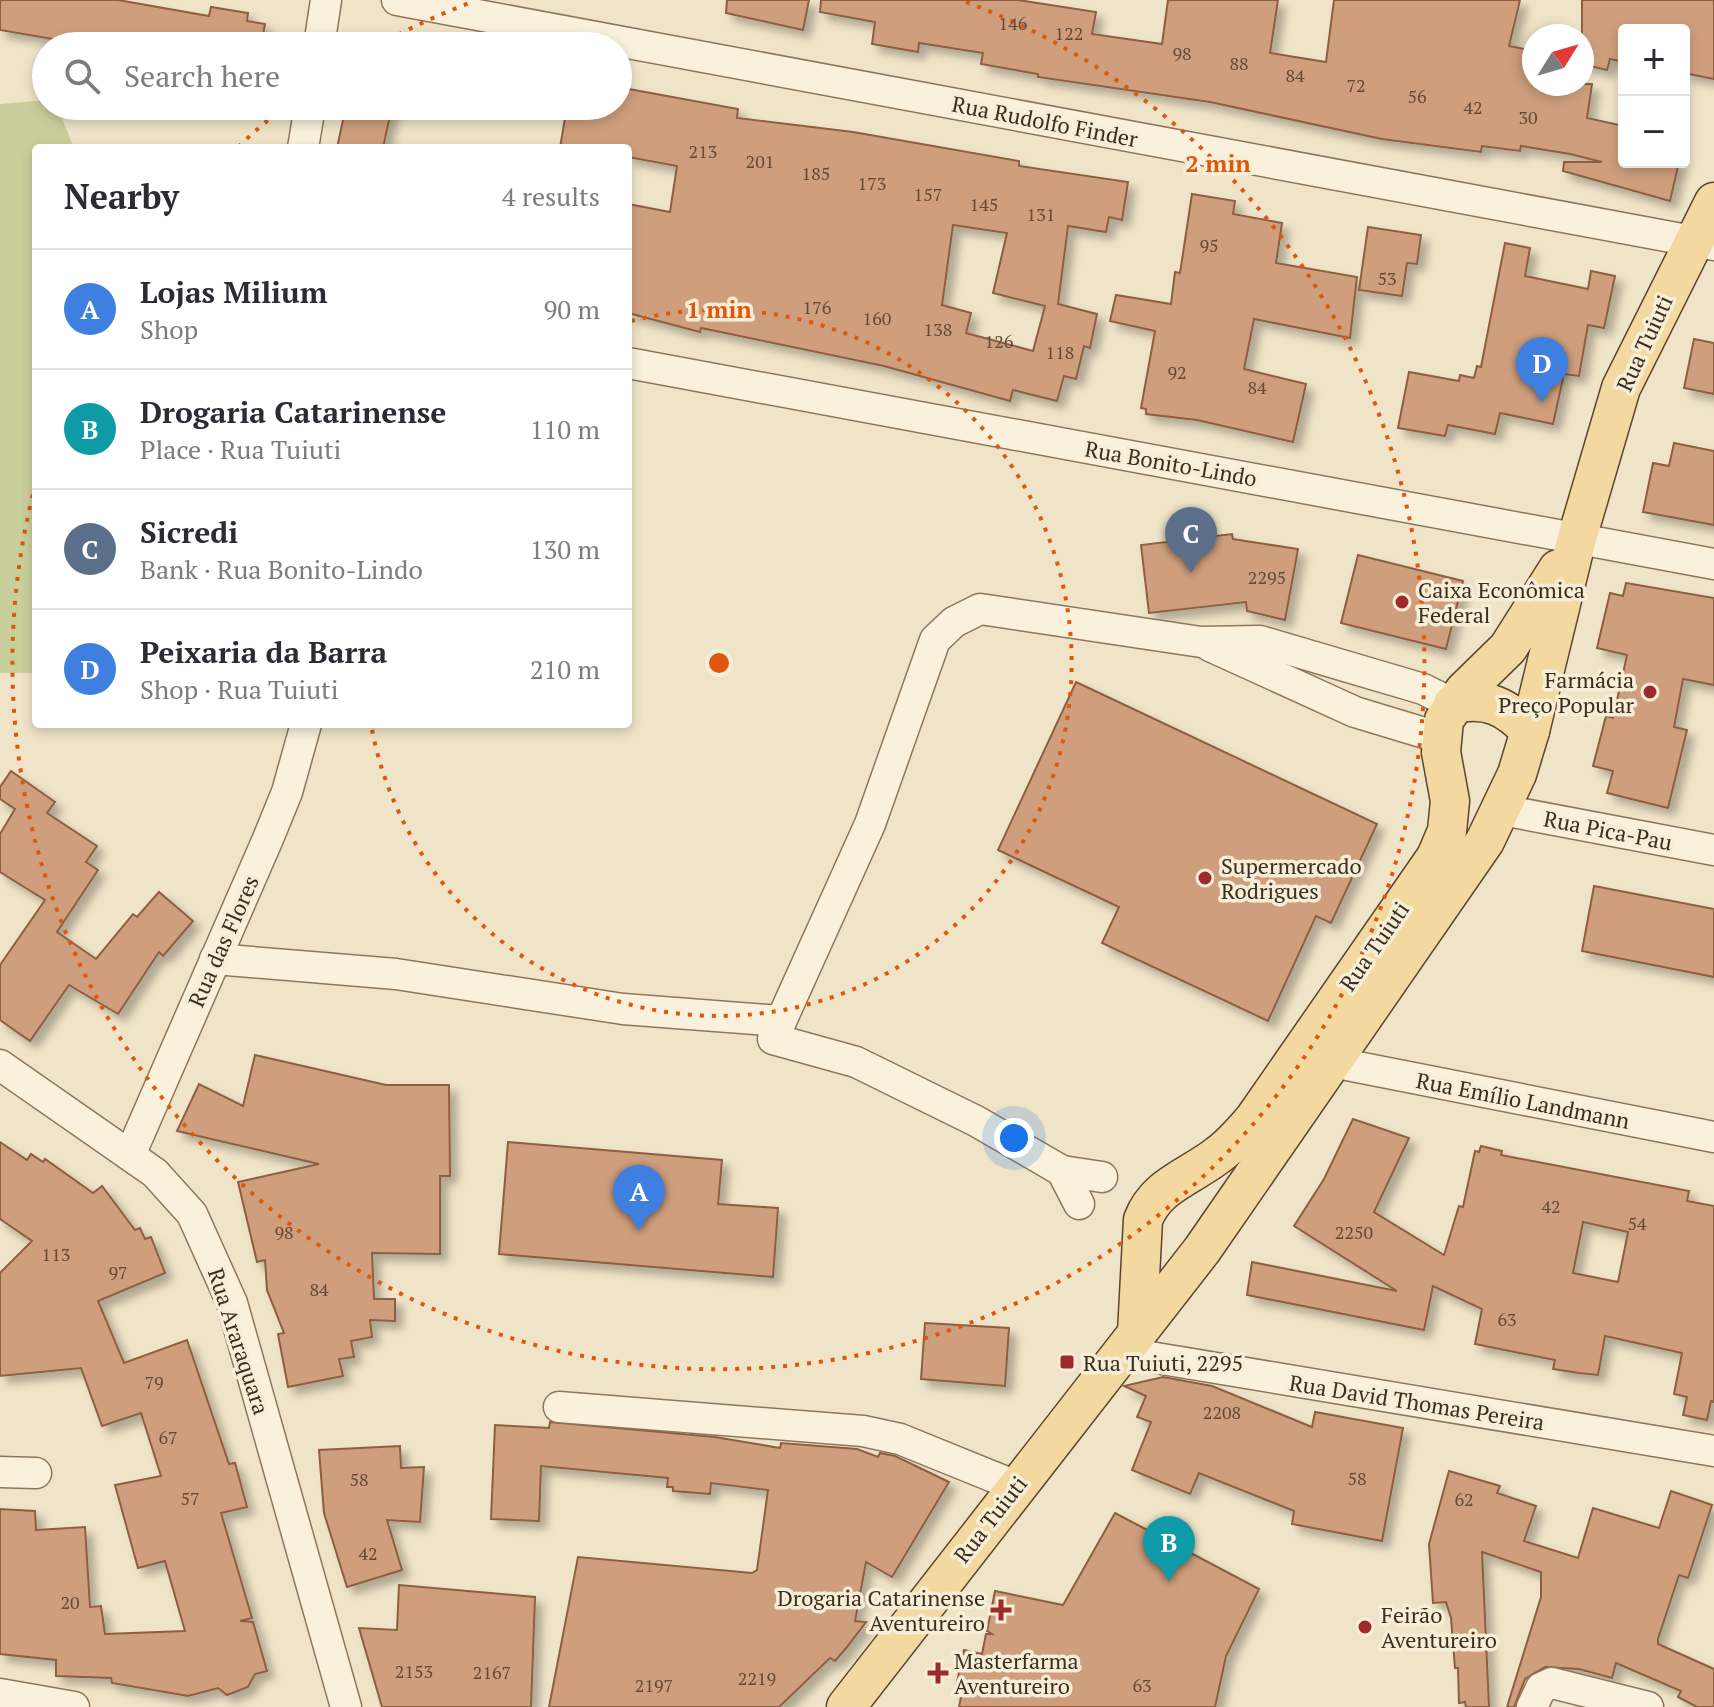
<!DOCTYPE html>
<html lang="en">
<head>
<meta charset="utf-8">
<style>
	body { margin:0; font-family:"PT Serif",serif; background:#f7f7f7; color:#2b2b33 }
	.controls { position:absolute; right:24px; top:24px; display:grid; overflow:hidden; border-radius:8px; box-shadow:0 4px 12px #0003 }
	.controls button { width:72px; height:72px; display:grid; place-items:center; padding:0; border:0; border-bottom:2px solid #e1e1e2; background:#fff; color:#2b2b33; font:40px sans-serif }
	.compass { position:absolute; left:1522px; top:24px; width:72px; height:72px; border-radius:50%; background:#fff; box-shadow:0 4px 12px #0003; rotate:53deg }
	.you { position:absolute; left:1014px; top:1138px; width:28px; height:28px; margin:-20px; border:6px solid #fff; border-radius:50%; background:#1a73e8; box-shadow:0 0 0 12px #1a73e833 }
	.badge { display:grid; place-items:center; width:52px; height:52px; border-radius:50%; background:#0b8043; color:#fff; font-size:26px; font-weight:700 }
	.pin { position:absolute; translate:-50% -66px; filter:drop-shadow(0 2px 4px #0008) }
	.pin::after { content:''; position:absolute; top:42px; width:28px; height:24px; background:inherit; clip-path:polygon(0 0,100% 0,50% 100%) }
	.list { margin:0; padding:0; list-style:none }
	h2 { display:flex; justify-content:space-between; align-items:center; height:104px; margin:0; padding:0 32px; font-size:34px }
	h2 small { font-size:26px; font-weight:400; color:#7c7c81 }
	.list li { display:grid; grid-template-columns:52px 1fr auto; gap:24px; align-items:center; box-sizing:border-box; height:120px; padding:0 32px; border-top:2px solid #e1e1e2 }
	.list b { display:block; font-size:30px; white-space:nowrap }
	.list p { margin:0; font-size:26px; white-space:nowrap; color:#7c7c81 }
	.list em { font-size:26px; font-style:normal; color:#7c7c81 }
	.icon { flex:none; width:44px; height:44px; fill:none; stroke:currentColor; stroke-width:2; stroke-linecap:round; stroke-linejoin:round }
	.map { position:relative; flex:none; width:1714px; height:1707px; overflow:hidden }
	.search { position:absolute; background:#fff; box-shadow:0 4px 12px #0003; left:32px; top:32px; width:600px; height:88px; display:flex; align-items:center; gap:20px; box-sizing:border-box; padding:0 28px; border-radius:44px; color:#7c7c81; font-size:30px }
	.panel { position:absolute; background:#fff; box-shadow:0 4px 12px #0003; left:32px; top:144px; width:600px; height:584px; border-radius:8px }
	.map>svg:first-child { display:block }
	.green { fill:#c9cf9b }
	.building { fill:#cf9f7d; stroke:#8d5f41; stroke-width:2; fill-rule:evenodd; filter:url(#shadow) }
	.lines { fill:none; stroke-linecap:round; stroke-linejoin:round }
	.minor-casing { stroke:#8d765c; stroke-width:33 }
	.major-casing { stroke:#5b4430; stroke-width:41 }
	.minor { stroke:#faf1dc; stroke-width:30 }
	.major { stroke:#f3d9a0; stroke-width:38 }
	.ring { fill:none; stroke:#df570d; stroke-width:4; stroke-dasharray:4 8 }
	.poi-dot { fill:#9e2a2b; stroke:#f7eed8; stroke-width:3 }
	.labels { text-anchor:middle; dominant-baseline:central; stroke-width:7; stroke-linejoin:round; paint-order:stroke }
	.number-label { font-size:18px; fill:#624a37 }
	.street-label { font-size:22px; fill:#3d2e20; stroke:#f7eed8 }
	.poi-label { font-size:22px; fill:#3d2e20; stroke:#f7eed8; text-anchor:start }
	.centre { fill:#df570d; stroke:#f7eed8; stroke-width:4 }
	.ring-label { font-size:24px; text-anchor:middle; font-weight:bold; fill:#df570d; stroke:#f7eed8; stroke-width:7; stroke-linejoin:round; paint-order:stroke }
</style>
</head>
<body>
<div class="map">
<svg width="1714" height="1707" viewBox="0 0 1714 1707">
	<defs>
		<filter id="shadow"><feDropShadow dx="7" dy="7" stdDeviation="4" flood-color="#0004"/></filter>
	</defs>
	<rect width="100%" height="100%" fill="#f0e4c8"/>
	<path class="green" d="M46 100V106H57L74 148H36V673H0V104Z"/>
	<g class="building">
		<path d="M0 0H118L209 16 211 7 248 13 247 21 265 24 261 46H52L53 39 0 30Z"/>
		<path d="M727 0H809L803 30 726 13Z"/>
		<path d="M821 0H1018L1096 12 1092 34 1162 44 1168 0H1278L1270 53 1326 62 1334 0H1520L1509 46 1534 51V84H1592L1587 118 1624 126V162H1679L1670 201 1563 171 1564 162H1602L1570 154 1521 146 1520 151 1482 146 1481 152 1382 139 1210 102 1038 77V74L981 64 983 53 919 43 918 52 872 44 875 22 820 12Z"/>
		<path d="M1582 0H1714V79L1684 73V30H1624V62L1610 59 1607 70 1582 64Z"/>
		<path d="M618 87 738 109 737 118 853 132 1019 161V166L1128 182 1122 220 1109 217 1106 232 1068 226 1058 304 1097 314 1090 348 1084 346 1076 379 1064 376 1057 401 1013 390 1010 401 884 366 701 328 700 332 628 313V204L670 212 677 166 628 157V148H560L567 106H618ZM953 225 1007 233 993 293 1045 306 1033 351 966 333 971 313 942 305Z"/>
		<path d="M346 106H392L383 148H337Z"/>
		<path d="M1192 194 1235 201 1233 214 1282 223 1276 263 1357 277 1350 338 1254 319 1244 369 1306 384 1293 442 1197 420 1146 414V409L1141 408 1155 331 1110 321 1116 295 1171 304 1175 272 1180 273Z"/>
		<path d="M1368 227 1421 235 1417 264 1407 263 1402 296 1359 290Z"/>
		<path d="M1505 243 1530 248 1525 276 1588 289 1591 271 1615 276 1604 328 1588 325 1579 376 1564 374 1553 424 1500 413 1495 434 1448 425 1445 436 1398 428 1409 372 1459 381 1460 375 1474 378 1477 366 1481 367Z"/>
		<path d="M1694 339 1714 343V394L1684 388Z"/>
		<path d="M1674 443 1714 451V525L1643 512 1653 463 1669 466Z"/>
		<path d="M1232 534 1233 539 1298 549 1285 620 1247 611 1246 602 1149 613 1141 545Z"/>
		<path d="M1358 555 1463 581 1446 649 1341 623Z"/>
		<path d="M1626 583 1714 598V685L1683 679 1674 727 1687 730 1668 808 1607 793 1613 771 1593 766 1606 716 1613 718 1627 655 1597 648 1610 593 1623 596Z"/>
		<path d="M1076 682 1377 824 1331 923 1316 916 1268 1021 1102 943 1119 907 998 850Z"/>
		<path d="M11 771 55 802 47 813 97 846 86 862 98 870 57 932 96 959 133 914 137 917 159 892 193 921 163 956 159 952 118 1014 69 985 30 1041 0 1020V965L45 900 0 872V834L15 809 0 799V787Z"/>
		<path d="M1594 886 1714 909V977L1582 951Z"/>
		<path d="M255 1055 386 1085H449L450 1176H440V1254L372 1253 374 1299H395V1321L370 1320 372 1337 351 1341 354 1357 339 1359 343 1376 288 1387 278 1334 284 1333 267 1290 265 1260 257 1262 238 1182 319 1164 177 1131 199 1084 243 1106Z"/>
		<path d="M1353 1119 1409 1138 1374 1212 1444 1255 1459 1206 1463 1207 1475 1151 1479 1152 1481 1146 1502 1151 1501 1155 1689 1191 1687 1201 1714 1206V1402L1711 1401 1707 1420 1683 1415 1687 1397 1674 1394 1682 1353 1605 1336 1598 1375 1579 1373 1553 1369 1555 1360 1475 1344 1482 1309 1433 1286 1424 1330 1247 1295 1252 1262 1397 1291 1294 1226 1324 1179ZM1583 1222 1628 1232 1618 1282 1573 1273Z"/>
		<path d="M0 1142 27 1160 31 1154 43 1162 45 1159 93 1193 102 1186 135 1230 140 1228 145 1239 151 1237 165 1273 98 1301 124 1363 187 1340 229 1464 235 1463 247 1507 221 1513 252 1618 240 1621 253 1622 267 1671 255 1674 248 1687 227 1695 218 1688 188 1696 112 1683 111 1678 56 1676V1660L0 1654V1509L35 1511 36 1530 85 1527 90 1607 101 1606 105 1634 185 1631 165 1561 138 1568 115 1485 161 1476 141 1413 102 1426 81 1368 0 1376V1273L32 1241 0 1219Z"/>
		<path d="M508 1142 722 1160 718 1204 778 1208 773 1277 499 1254Z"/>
		<path d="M925 1323 1009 1328 1005 1386 921 1379Z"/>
		<path d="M1163 1377 1212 1386 1312 1427 1315 1412 1403 1428 1382 1541 1292 1524 1294 1511 1199 1473 1190 1494 1132 1470 1151 1422 1137 1417 1146 1396 1124 1386Z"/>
		<path d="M550 1422 715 1437 780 1448 781 1443 857 1449 878 1457 880 1453 895 1456 949 1482 892 1577 866 1562 855 1621 866 1622 847 1647 835 1661 830 1658 779 1707H549L578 1557 752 1573 757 1570 768 1490 711 1483 710 1494 673 1491V1487H667L668 1478 541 1466 539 1521 491 1519 495 1425 549 1428Z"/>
		<path d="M400 1446 401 1468 424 1467 420 1522 387 1520 402 1570 347 1587 324 1513 319 1450Z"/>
		<path d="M1449 1471 1500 1486 1497 1493 1536 1506 1524 1541 1578 1558 1593 1508 1659 1528 1671 1491 1712 1505 1688 1578 1679 1575 1658 1639V1644L1714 1669V1707H1697L1678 1697 1681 1691 1616 1663 1612 1678 1579 1669 1545 1667 1525 1679 1514 1707H1507L1541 1597V1572L1482 1552 1489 1707H1466L1465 1702 1459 1703 1458 1668H1455L1451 1618 1446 1602 1433 1603 1429 1544Z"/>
		<path d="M1115 1513 1259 1589 1226 1656 1215 1707H959L961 1697 955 1691 964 1650 982 1654 986 1634H992L987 1631 995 1591 1063 1605Z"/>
		<path d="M399 1585 535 1597 531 1707H382L359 1628 397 1630Z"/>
	</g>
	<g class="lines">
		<defs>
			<g id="minor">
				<path d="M397 0 1714 245"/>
				<path d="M319 46 326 0"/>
				<path d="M303 148 310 106"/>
				<path d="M628 363 1714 564"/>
				<path d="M1210 646 1355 712 1441 738"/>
				<path d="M1502 810 1714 850"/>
				<path d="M215 959 396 974 623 1009 781 1021"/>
				<path d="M1332 1062 1714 1137"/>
				<path d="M0 1065 155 1173 192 1214 232 1303 346 1707"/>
				<path d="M130 1155 267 841 287 792 306 724"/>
				<path d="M1062 1171 1102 1177"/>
				<path d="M1079 1204 1062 1171 976 1121 856 1062 773 1039 870 824 935 640 954 622 980 609 1201 642 1260 641 1423 689 1453 704"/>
				<path d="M1120 1352 1714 1451"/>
				<path d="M559 1407 863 1431 900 1439 1016 1486"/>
				<path d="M0 1472 36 1473"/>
				<path d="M0 1694 74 1707"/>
				<path d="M1532 1707 1541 1688 1552 1683 1648 1707"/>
			</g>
			<g id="major">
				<path d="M1453 704C1487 697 1506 706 1530 731"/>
				<path d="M1137 1333 1143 1220C1156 1185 1190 1177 1218 1155 1232 1145 1243 1132 1254 1119L1436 857 1447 831 1450 801 1441 752 1444 720 1464 691 1508 648 1558 569"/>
				<path d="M846 1707 1202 1250 1485 841 1517 774 1530 731 1577 538 1621 388 1714 202"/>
			</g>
		</defs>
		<use href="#minor" class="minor-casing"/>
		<use href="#major" class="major-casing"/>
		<use href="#minor" class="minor"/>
		<use href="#major" class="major"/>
	</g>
	<g class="ring">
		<path d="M631 321A353 353 0 1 1 371 724"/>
		<path d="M238 147A706 706 0 0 1 284 107M377 46A706 706 0 0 1 472 2M966 2A706 706 0 1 1 35 486"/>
	</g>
	<g class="poi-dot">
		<circle cx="1402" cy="602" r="8"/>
		<circle cx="1650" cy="692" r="8"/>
		<circle cx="1205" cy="878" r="8"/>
		<rect x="1059" y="1354" width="16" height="16" rx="4"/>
		<path d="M997 1598h8v8h8v8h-8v8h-8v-8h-8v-8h8z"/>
		<circle cx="1365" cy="1627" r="8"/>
		<path d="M934 1661h8v8h8v8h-8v8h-8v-8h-8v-8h8z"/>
	</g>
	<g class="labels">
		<g class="number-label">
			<text x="1013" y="23">146</text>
			<text x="1069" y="33">122</text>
			<text x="1182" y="53">98</text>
			<text x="1239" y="63">88</text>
			<text x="1295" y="75">84</text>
			<text x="1356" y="85">72</text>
			<text x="1417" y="96">56</text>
			<text x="1473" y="107">42</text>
			<text x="1528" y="117">30</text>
			<text x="703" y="151">213</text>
			<text x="760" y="161">201</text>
			<text x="816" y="173">185</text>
			<text x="872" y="183">173</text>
			<text x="928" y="194">157</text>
			<text x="984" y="204">145</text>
			<text x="1041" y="214">131</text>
			<text x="1209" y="245">95</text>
			<text x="1387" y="278">53</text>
			<text x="817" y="307">176</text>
			<text x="877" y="318">160</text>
			<text x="938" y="329">138</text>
			<text x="999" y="341">126</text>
			<text x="1060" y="352">118</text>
			<text x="1177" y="372">92</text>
			<text x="1257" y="387">84</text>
			<text x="1267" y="577">2295</text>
			<text x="1551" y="1206">42</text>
			<text x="1637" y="1223">54</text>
			<text x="284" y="1232">98</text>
			<text x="1354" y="1232">2250</text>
			<text x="56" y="1254">113</text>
			<text x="118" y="1272">97</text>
			<text x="319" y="1289">84</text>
			<text x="1507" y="1319">63</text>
			<text x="154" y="1382">79</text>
			<text x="1222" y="1412">2208</text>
			<text x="168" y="1437">67</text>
			<text x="1357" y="1478">58</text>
			<text x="359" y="1479">58</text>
			<text x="190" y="1498">57</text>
			<text x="1464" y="1499">62</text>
			<text x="368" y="1553">42</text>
			<text x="70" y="1602">20</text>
			<text x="414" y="1671">2153</text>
			<text x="492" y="1672">2167</text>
			<text x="757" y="1678">2219</text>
			<text x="654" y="1685">2197</text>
			<text x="1142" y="1685">63</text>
		</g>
		<g class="street-label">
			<text transform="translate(1045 121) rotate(11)">Rua Rudolfo Finder</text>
			<text transform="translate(1644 343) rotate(-65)">Rua Tuiuti</text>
			<text transform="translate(1171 463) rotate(10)">Rua Bonito-Lindo</text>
			<text transform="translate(1608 830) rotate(11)">Rua Pica-Pau</text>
			<text transform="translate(223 941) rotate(-66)">Rua das Flores</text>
			<text transform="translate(1374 946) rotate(-55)">Rua Tuiuti</text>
			<text transform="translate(1523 1100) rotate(11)">Rua Emílio Landmann</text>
			<text transform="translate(239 1341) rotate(72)">Rua Araraquara</text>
			<text transform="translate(1417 1402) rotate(9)">Rua David Thomas Pereira</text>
			<text transform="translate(990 1519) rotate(-52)">Rua Tuiuti</text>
		</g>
		<g class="poi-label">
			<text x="1418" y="589">Caixa Econômica<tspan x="1418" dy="25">Federal</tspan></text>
			<text x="1634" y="679" text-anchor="end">Farmácia<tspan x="1634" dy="25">Preço Popular</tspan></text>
			<text x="1221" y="865">Supermercado<tspan x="1221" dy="25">Rodrigues</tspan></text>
			<text x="1083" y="1362">Rua Tuiuti, 2295</text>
			<text x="985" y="1597" text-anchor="end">Drogaria Catarinense<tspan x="985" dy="25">Aventureiro</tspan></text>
			<text x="1381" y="1614">Feirão<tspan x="1381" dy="25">Aventureiro</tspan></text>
			<text x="954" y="1660">Masterfarma<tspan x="954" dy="25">Aventureiro</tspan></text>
		</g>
	</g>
	<circle cx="719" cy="663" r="12" class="centre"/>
	<g class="ring-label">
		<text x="1218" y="172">2 min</text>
		<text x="719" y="318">1 min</text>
	</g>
</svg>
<div class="controls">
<button>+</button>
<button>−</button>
</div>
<svg class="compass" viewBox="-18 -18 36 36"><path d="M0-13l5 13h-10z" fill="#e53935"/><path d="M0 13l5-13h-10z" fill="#7c7c81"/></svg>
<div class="you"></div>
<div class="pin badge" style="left:639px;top:1231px;background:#3f7fe0">A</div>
<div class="pin badge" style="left:1169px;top:1582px;background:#0f9aa8">B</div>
<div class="pin badge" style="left:1191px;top:573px;background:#5c6f8a">C</div>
<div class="pin badge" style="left:1542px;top:403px;background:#3f7fe0">D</div>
<div class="search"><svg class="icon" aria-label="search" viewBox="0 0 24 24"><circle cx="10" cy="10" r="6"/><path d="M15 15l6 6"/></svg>Search here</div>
<section class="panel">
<h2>Nearby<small>4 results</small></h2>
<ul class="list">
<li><span class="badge" style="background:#3f7fe0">A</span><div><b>Lojas Milium</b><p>Shop</p></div><em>90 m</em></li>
<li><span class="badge" style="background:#0f9aa8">B</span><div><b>Drogaria Catarinense</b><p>Place · Rua Tuiuti</p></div><em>110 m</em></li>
<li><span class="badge" style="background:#5c6f8a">C</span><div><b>Sicredi</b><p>Bank · Rua Bonito-Lindo</p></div><em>130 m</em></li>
<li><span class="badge" style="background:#3f7fe0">D</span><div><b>Peixaria da Barra</b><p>Shop · Rua Tuiuti</p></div><em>210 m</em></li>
</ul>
</section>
</div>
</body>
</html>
